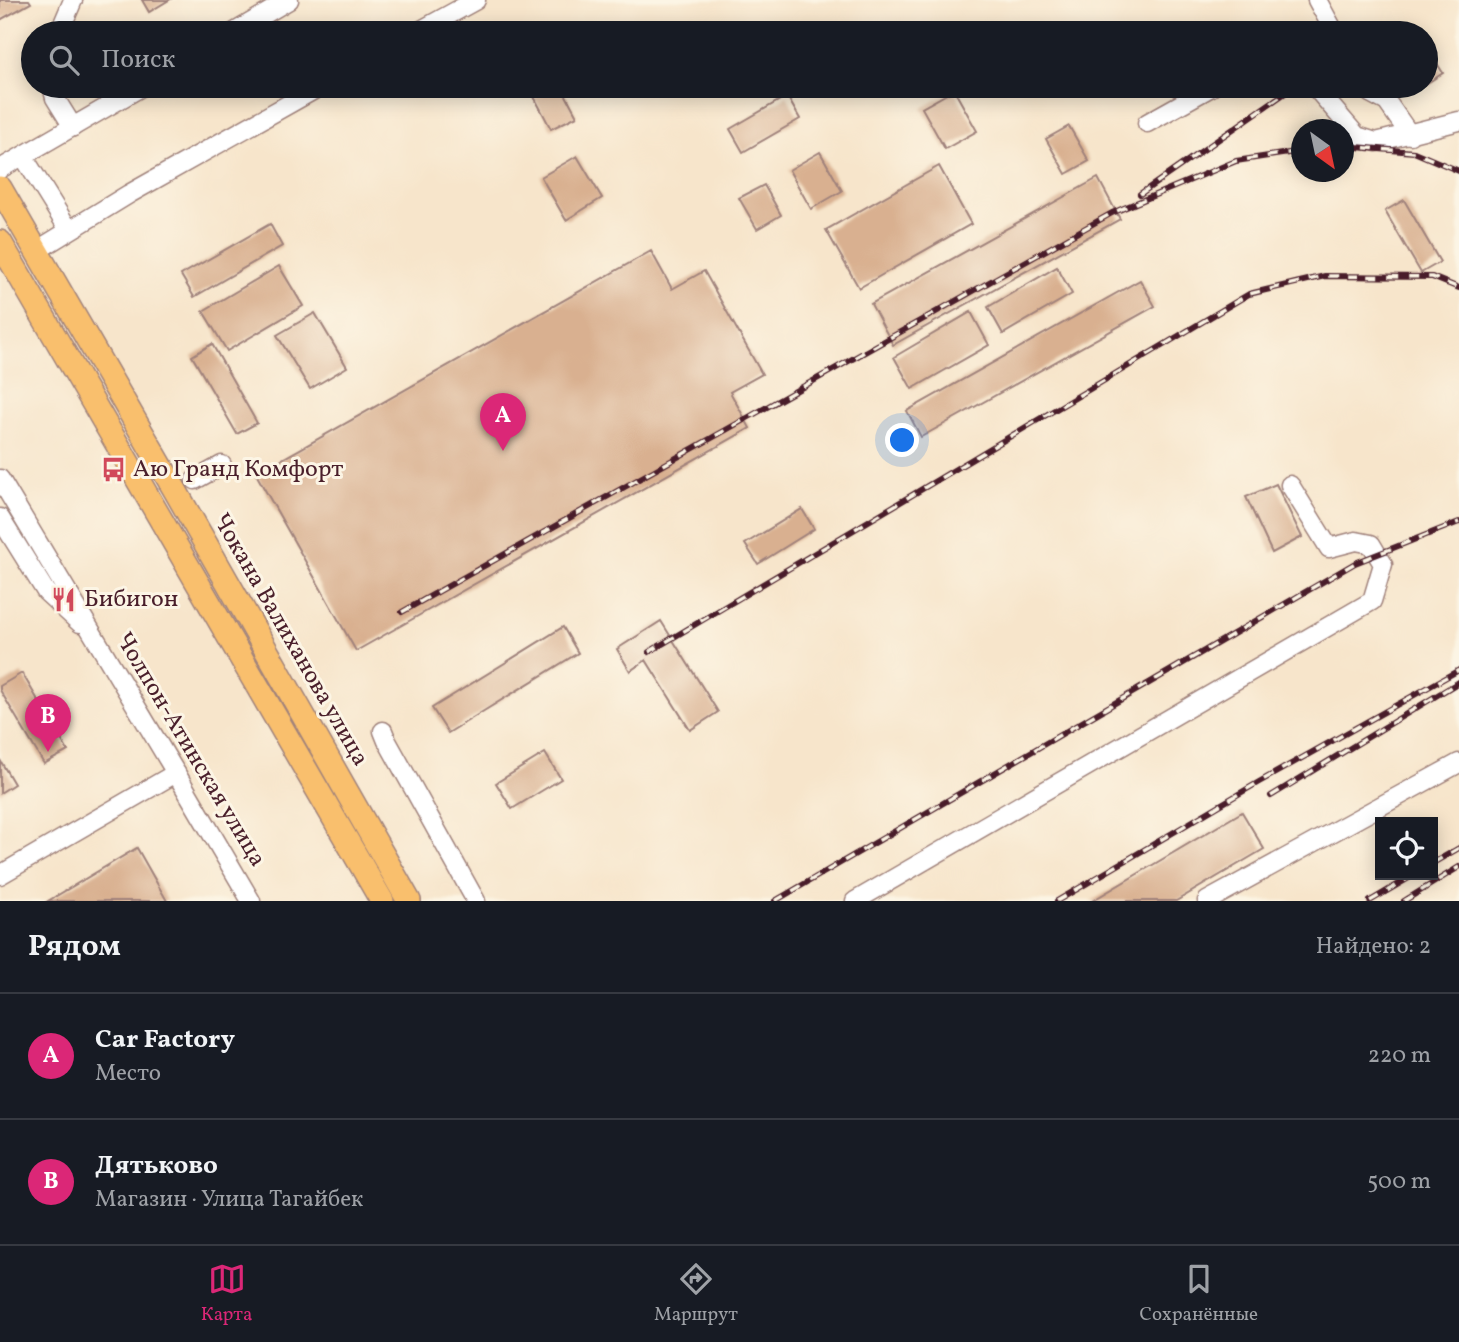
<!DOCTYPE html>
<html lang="ru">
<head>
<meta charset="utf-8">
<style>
	body { margin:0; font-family:Vollkorn,serif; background:#242831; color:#f1f3f6 }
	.controls { position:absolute; right:21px; bottom:21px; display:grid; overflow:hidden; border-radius:0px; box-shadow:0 4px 18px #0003 }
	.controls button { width:63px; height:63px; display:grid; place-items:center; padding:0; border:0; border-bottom:2px solid #363941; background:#171b24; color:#f1f3f6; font:35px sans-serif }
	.compass { position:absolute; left:1291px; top:119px; width:63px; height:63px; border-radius:50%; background:#171b24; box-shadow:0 4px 18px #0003; rotate:147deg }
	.you { position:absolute; left:903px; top:441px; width:24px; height:24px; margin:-18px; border:5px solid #fff; border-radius:50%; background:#1a73e8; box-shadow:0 0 0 10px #1a73e833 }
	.badge { display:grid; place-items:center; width:46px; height:46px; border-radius:50%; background:#db2777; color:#fff; font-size:23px; font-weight:700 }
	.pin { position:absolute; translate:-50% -58px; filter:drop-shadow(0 2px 4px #0008) }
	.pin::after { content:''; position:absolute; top:37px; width:24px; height:21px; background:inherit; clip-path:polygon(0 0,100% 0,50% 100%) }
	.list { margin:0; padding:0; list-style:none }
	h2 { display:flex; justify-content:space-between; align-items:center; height:91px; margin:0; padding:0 28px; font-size:30px }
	h2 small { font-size:23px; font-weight:400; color:#9ea1a6 }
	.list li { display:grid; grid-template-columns:46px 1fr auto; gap:21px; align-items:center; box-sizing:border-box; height:126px; padding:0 28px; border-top:2px solid #363941 }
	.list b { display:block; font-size:26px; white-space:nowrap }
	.list p { margin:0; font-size:23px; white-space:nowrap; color:#9ea1a6 }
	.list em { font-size:23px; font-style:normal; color:#9ea1a6 }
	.icon { flex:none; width:38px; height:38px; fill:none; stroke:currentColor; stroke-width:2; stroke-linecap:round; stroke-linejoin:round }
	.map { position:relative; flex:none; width:1459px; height:901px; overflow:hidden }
	.search { position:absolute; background:#171b24; box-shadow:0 4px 18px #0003; left:21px; right:21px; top:21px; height:77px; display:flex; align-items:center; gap:18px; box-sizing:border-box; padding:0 24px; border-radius:38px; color:#9ea1a6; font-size:26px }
	.sheet { height:343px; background:#171b24 }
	nav { display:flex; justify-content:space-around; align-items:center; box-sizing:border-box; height:98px; border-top:2px solid #363941; background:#171b24; font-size:19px; color:#9ea1a6 }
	nav a { display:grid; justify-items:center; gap:4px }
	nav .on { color:#db2777 }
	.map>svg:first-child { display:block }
	.building { fill:#d9b090 }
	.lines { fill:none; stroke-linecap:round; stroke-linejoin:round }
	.minor-casing { stroke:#a0827b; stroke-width:21 }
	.major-casing { stroke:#a0827b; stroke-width:26 }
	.minor { stroke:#fff; stroke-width:18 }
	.major { stroke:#f9bf6d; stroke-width:23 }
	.rail-casing { stroke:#4a1f2b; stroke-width:6 }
	.rail { stroke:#fcf5e5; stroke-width:3.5; stroke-dasharray:10; stroke-linecap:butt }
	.labels { text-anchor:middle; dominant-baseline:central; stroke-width:6; stroke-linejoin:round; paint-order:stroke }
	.poi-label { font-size:24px; fill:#4a1f2b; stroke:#fcf5e5; text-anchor:start }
	.street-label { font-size:24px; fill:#4a1f2b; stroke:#fcf5e5 }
</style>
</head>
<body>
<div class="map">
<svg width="1459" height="901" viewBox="0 0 1459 901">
	<rect width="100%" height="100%" fill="#fcf5e5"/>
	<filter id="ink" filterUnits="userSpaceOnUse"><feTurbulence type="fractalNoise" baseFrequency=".0143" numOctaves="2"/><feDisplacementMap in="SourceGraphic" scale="14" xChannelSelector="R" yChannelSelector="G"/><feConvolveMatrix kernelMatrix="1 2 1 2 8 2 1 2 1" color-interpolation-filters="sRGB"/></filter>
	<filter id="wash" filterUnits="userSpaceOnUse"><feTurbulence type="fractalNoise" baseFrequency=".00686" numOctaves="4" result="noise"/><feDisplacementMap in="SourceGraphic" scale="28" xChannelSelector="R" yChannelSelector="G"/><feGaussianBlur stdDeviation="1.57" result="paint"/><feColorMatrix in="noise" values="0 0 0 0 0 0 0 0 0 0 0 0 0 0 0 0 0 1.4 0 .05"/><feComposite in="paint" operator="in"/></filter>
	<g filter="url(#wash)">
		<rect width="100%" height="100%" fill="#f7e5cb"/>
		<g id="blocks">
			<g class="building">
				<path d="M0 0H29L31 3 0 20Z"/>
				<path d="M142 0H169L149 12Z"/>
				<path d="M1412 24 1418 33H1398Z"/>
				<path d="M1426 46 1443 73 1426 84Z"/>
				<path d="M541 86H561L577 116 551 129 531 91Z"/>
				<path d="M954 90 977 131 945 149 922 108Z"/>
				<path d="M787 96 800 119 743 152 730 129Z"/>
				<path d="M1069 126 1089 161 1066 174 1046 139Z"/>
				<path d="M820 152 842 191 811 209 789 170Z"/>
				<path d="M577 156 602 198 566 220 541 177Z"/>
				<path d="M939 166 971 224 859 288 826 230Z"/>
				<path d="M1098 178 1120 219 893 345 871 304Z"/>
				<path d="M764 185 781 215 757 229 739 198Z"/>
				<path d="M1404 200 1440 262 1421 273 1385 211Z"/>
				<path d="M270 224 282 246 194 297 181 275Z"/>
				<path d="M651 251 672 289 704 271 762 374 730 392 750 428 356 651 256 474Z"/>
				<path d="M279 266 303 306 227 351 203 311Z"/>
				<path d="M1057 267 1072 294 1003 334 988 307Z"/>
				<path d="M1140 280 1155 306 921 437 907 411Z"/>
				<path d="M971 312 989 345 912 389 894 357Z"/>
				<path d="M315 313 347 367 310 389 277 335Z"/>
				<path d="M212 344 257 423 237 434 192 356Z"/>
				<path d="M1276 484 1302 537 1272 553 1246 497Z"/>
				<path d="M802 509 814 529 758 564 745 544Z"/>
				<path d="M661 621 718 712 690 730 646 660 630 671 617 649Z"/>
				<path d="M563 627 578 653 448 733 432 708Z"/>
				<path d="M22 673 68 751 44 764 0 690V686Z"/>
				<path d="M545 753 561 779 512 809 496 783Z"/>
				<path d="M0 760 14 784 0 793Z"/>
				<path d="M1242 812 1264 849 1176 901H1092Z"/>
				<path d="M137 848 167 901H48Z"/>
			</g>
		</g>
	</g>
	<g filter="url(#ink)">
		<use href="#blocks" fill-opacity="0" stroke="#a0827b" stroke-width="2"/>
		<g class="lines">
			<defs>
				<g id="minor">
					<path d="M1317 0 1335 33"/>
					<path d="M59 33 73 0"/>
					<path d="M233 33 289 0"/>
					<path d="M416 33 476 0"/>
					<path d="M52 86 55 98 73 127"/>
					<path d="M1314 86 1357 136 1376 142 1459 121"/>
					<path d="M1364 86 1370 93 1387 102 1410 135"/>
					<path d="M1147 123 1213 86"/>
					<path d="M23 156 69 230"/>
					<path d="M0 169 143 86"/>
					<path d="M36 251 129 194 321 86"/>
					<path d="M0 479 176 773 251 901"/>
					<path d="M195 480 222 465"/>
					<path d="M0 518 46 592 80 623"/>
					<path d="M383 731 387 741 476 901"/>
					<path d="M0 875 176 773"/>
					<path d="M855 901 1372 601 1383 564 1371 544 1356 541 1329 548 1290 485"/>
					<path d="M1207 901 1459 763"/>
				</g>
				<g id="major">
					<path d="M0 188 175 490 409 901"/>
					<path d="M0 242 382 901"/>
				</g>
			</defs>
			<use href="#minor" class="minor-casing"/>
			<use href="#major" class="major-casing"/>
			<use href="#minor" class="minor"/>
			<use href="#major" class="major"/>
			<defs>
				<g id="rail">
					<path d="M1344 146 1414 152 1459 171"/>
					<path d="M1140 194 1295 86"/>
					<path d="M402 612 1112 213 1236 161 1302 151"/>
					<path d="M649 652 1249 294 1325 276 1432 277 1459 288"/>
					<path d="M1271 796 1459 682"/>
					<path d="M1433 863 1459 848"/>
					<path d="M775 901 1355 563 1459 522"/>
					<path d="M1057 901 1259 782 1459 670"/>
					<path d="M1370 901 1414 875"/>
					<path d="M1404 901 1459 867"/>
				</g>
			</defs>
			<use href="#rail" class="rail-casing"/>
			<use href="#rail" class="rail"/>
		</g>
	</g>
	<defs>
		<symbol id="bus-bare" viewBox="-9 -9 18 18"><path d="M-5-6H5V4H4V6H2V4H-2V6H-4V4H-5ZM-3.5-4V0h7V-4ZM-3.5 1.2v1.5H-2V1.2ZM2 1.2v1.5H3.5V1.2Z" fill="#d1495b" stroke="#fcf5e5" stroke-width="2.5" paint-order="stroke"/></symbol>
		<symbol id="restaurant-bare" viewBox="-9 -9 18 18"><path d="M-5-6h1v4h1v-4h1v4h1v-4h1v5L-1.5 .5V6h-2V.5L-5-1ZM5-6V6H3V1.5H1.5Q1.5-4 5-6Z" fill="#d1495b" stroke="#fcf5e5" stroke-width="2.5" paint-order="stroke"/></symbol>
	</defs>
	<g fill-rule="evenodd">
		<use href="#bus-bare" x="96" y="452" width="35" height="35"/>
		<use href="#restaurant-bare" x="46" y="582" width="35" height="35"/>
	</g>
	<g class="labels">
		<g class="poi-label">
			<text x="133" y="470">Аю Гранд Комфорт</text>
			<text x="84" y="600">Бибигон</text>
		</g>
		<g class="street-label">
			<text transform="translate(290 640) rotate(60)">Чокана Валиханова улица</text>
			<text transform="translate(190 750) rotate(59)">Чолпон-Атинская улица</text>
		</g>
	</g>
</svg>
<div class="controls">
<button><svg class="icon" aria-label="locate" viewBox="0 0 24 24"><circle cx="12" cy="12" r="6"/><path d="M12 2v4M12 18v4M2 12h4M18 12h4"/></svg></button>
</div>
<svg class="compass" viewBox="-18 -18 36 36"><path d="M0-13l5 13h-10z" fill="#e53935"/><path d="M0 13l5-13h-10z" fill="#9ea1a6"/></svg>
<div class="you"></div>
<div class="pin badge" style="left:503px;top:451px">A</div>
<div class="pin badge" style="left:48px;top:752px">B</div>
<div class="search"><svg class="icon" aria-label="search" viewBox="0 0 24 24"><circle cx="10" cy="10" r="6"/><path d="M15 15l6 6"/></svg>Поиск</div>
</div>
<section class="sheet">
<h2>Рядом<small>Найдено: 2</small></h2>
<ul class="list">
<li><span class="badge">A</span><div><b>Car Factory</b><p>Место</p></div><em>220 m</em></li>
<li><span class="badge">B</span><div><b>Дятьково</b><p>Магазин · Улица Тагайбек</p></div><em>500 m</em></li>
</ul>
</section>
<nav>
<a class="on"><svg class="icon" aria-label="map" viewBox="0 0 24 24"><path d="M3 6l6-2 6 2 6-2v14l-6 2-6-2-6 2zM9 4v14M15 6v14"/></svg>Карта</a>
<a><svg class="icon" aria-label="directions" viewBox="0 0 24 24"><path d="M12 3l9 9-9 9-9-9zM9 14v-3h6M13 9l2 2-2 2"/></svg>Маршрут</a>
<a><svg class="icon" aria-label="saved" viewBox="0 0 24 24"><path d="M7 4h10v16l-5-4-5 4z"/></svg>Сохранённые</a>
</nav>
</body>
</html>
